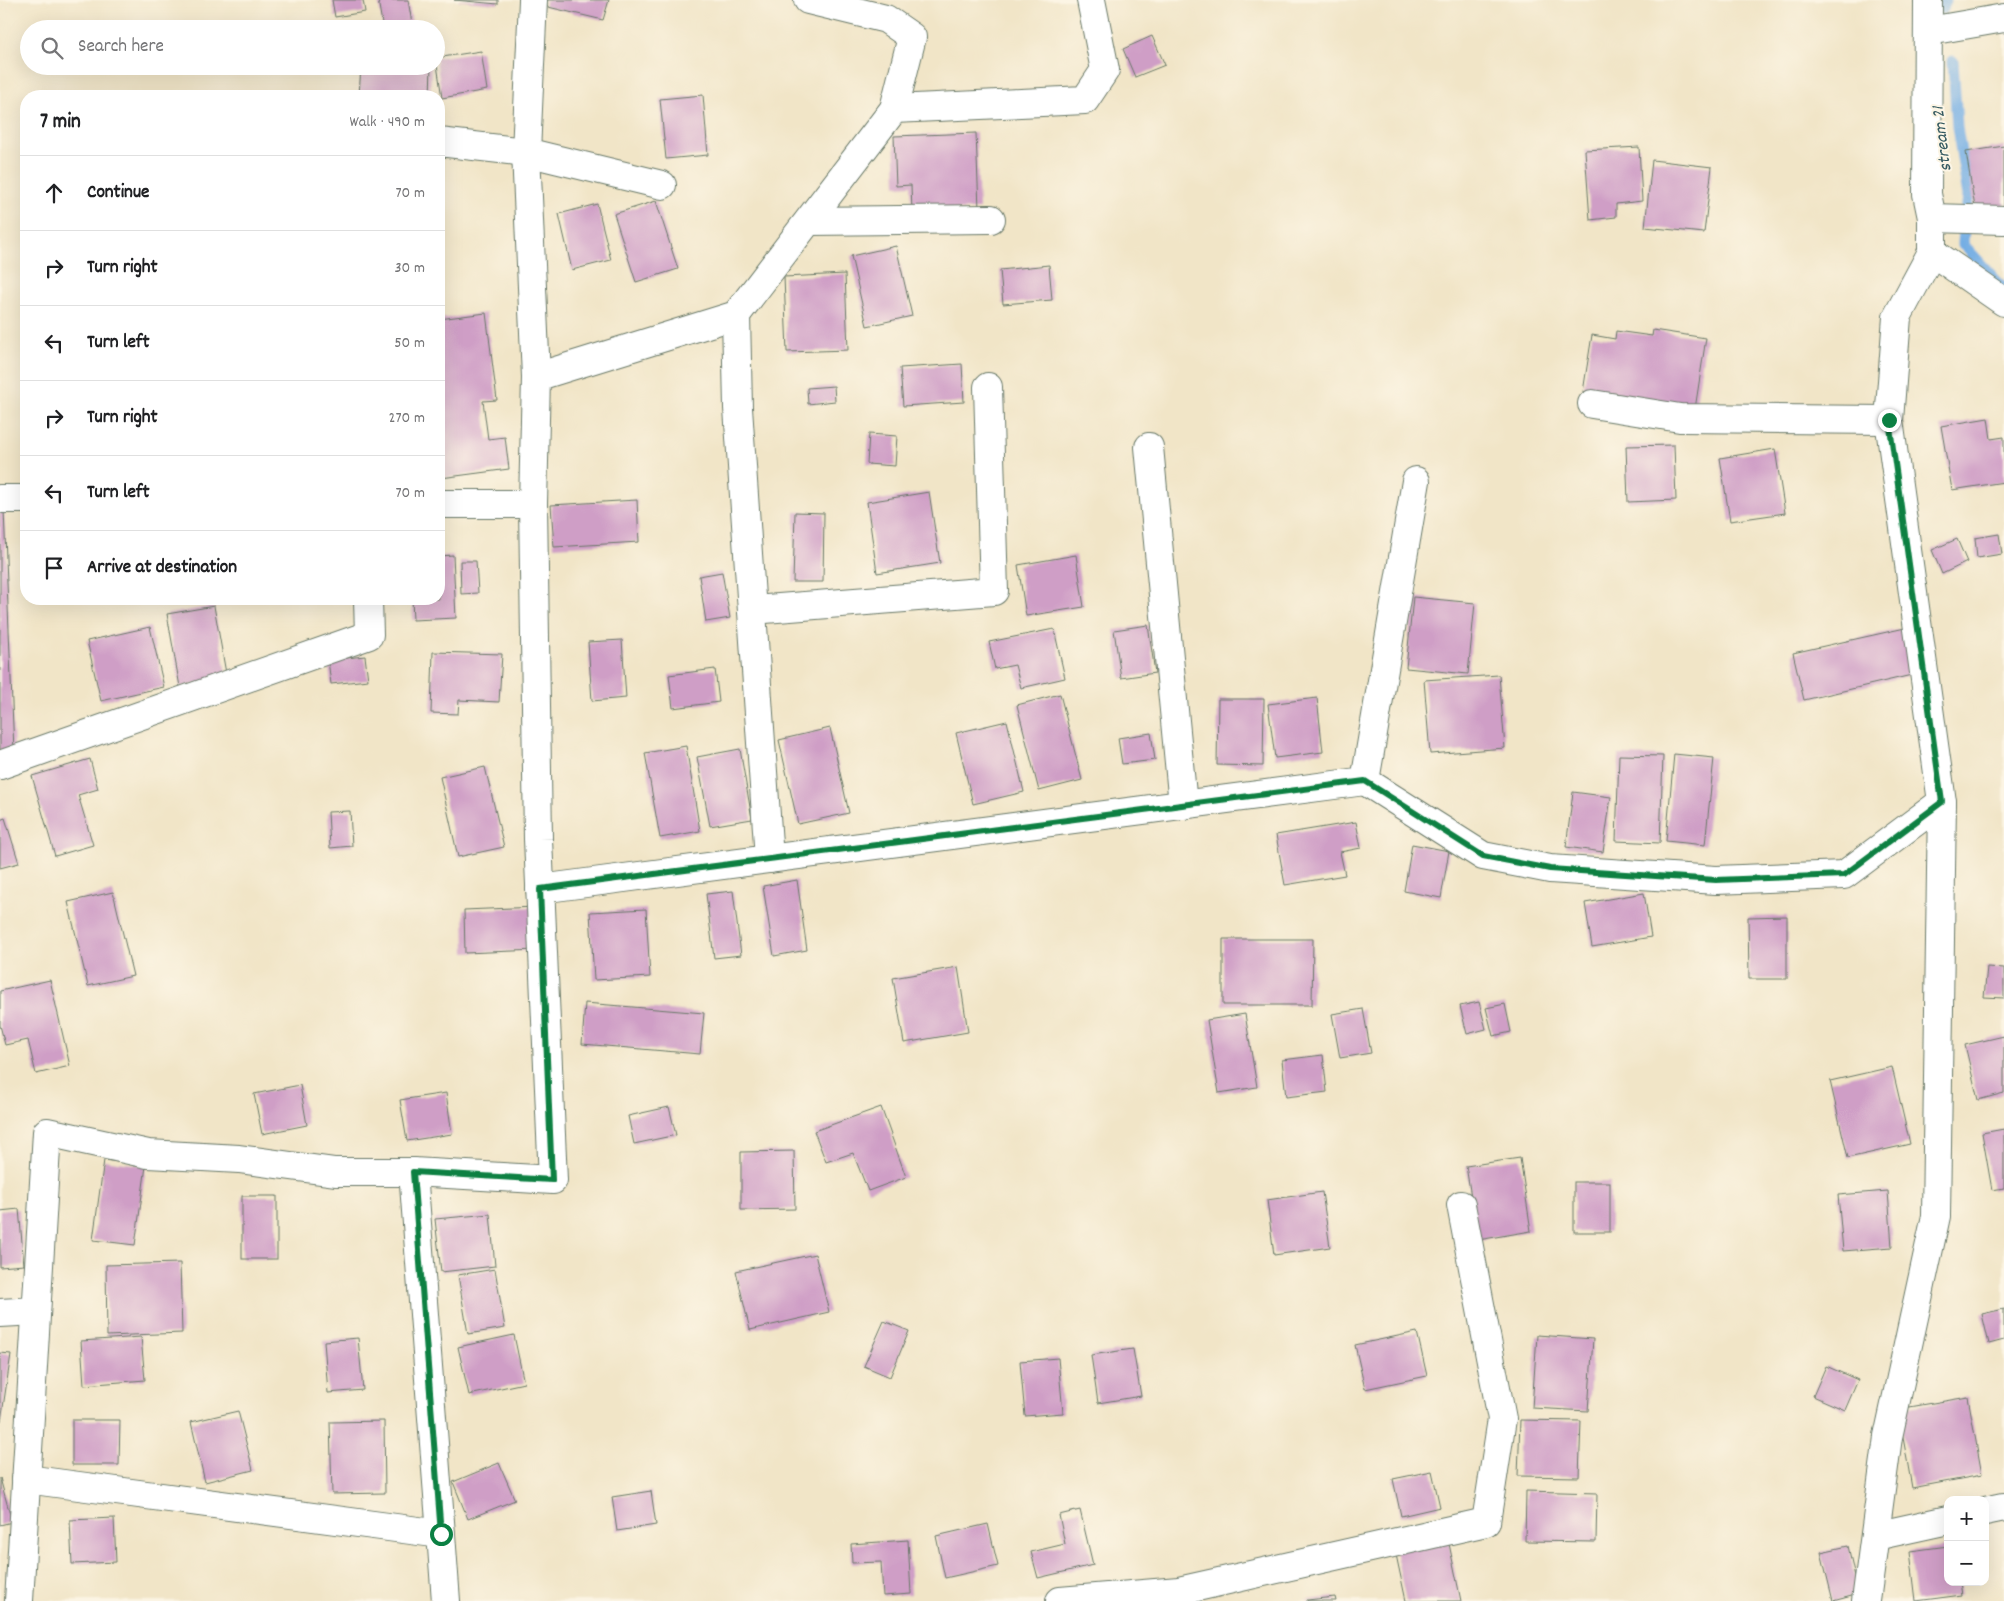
<!DOCTYPE html>
<html lang="en">
<head>
<meta charset="utf-8">
<style>
	body { margin:0; font-family:Dekko,sans-serif; background:#f2f2f2; color:#202124 }
	.controls { position:absolute; right:15px; bottom:15px; display:grid; overflow:hidden; border-radius:10px; box-shadow:0 5px 20px #0002 }
	.controls button { width:45px; height:45px; display:grid; place-items:center; padding:0; border:0; border-bottom:1px solid #e0e0e0; background:#fff; color:#202124; font:25px sans-serif }
	.stop { position:absolute; width:15px; height:15px; margin:-11px; border:4px solid #0b8043; border-radius:50%; background:#fff }
	.stop.end { background:#0b8043; border-color:#fff; box-shadow:0 1px 5px #0008 }
	.list { margin:0; padding:0; list-style:none }
	h2 { display:flex; justify-content:space-between; align-items:center; height:65px; margin:0; padding:0 20px; font-size:21px }
	h2 small { font-size:16px; font-weight:400; color:#757577 }
	.list li { display:grid; grid-template-columns:32px 1fr auto; gap:15px; align-items:center; box-sizing:border-box; height:75px; padding:0 20px; border-top:1px solid #e0e0e0 }
	.list b { display:block; font-size:19px; white-space:nowrap }
	.list em { font-size:16px; font-style:normal; color:#757577 }
	.icon { flex:none; width:28px; height:28px; fill:none; stroke:currentColor; stroke-width:2; stroke-linecap:round; stroke-linejoin:round }
	.map { position:relative; flex:none; width:2004px; height:1601px; overflow:hidden }
	.search { position:absolute; background:#fff; box-shadow:0 5px 20px #0002; left:20px; top:20px; width:425px; height:55px; display:flex; align-items:center; gap:12px; box-sizing:border-box; padding:0 18px; border-radius:28px; color:#757577; font-size:19px }
	.panel { position:absolute; background:#fff; box-shadow:0 5px 20px #0002; left:20px; top:90px; width:425px; height:515px; border-radius:20px }
	.map>svg:first-child { display:block }
	.lines { fill:none; stroke-linecap:round; stroke-linejoin:round }
	.stream { stroke:#74aee4; stroke-width:11 }
	.building { fill:#cf9ec6 }
	.minor-casing { stroke:#687867; stroke-width:30 }
	.minor { stroke:#fff; stroke-width:28 }
	.route { stroke:#0b8043; stroke-width:6 }
	.labels { text-anchor:middle; dominant-baseline:central; stroke-width:4; stroke-linejoin:round; paint-order:stroke }
	.water-label { font-size:18px; font-style:italic; fill:#345960; stroke:#fcf5e5 }
</style>
</head>
<body>
<div class="map">
<svg width="2004" height="1601" viewBox="0 0 2004 1601">
	<rect width="100%" height="100%" fill="#fcf5e5"/>
	<filter id="ink" filterUnits="userSpaceOnUse"><feTurbulence type="fractalNoise" baseFrequency=".02" numOctaves="2"/><feDisplacementMap in="SourceGraphic" scale="10" xChannelSelector="R" yChannelSelector="G"/><feConvolveMatrix kernelMatrix="1 2 1 2 8 2 1 2 1" color-interpolation-filters="sRGB"/></filter>
	<filter id="wash" filterUnits="userSpaceOnUse"><feTurbulence type="fractalNoise" baseFrequency=".0096" numOctaves="4" result="noise"/><feDisplacementMap in="SourceGraphic" scale="20" xChannelSelector="R" yChannelSelector="G"/><feGaussianBlur stdDeviation="1.12" result="paint"/><feColorMatrix in="noise" values="0 0 0 0 0 0 0 0 0 0 0 0 0 0 0 0 0 1.4 0 .05"/><feComposite in="paint" operator="in"/></filter>
	<g filter="url(#wash)">
		<rect width="100%" height="100%" fill="#f1e5c7"/>
		<g class="lines">
			<g class="stream">
				<path d="M1943 9 1945 0"/>
				<path d="M1953 61 1957 127 1968 196 1966 213"/>
				<path d="M1964 229 1963 244 2003 288"/>
			</g>
		</g>
		<g id="blocks">
			<g class="building">
				<path d="M332 0H363L365 12 335 17Z"/>
				<path d="M378 0H408L413 29H383Z"/>
				<path d="M454 0H498V4Z"/>
				<path d="M546 0H609L603 20 544 6Z"/>
				<path d="M1152 36 1165 65 1135 77 1123 49Z"/>
				<path d="M481 51 487 90 442 98 436 58Z"/>
				<path d="M361 66H431L430 96H359Z"/>
				<path d="M703 95 708 155 666 159 660 99Z"/>
				<path d="M976 133 979 209 912 212 911 185 896 186 894 136Z"/>
				<path d="M2004 146V209L1976 214 1966 152Z"/>
				<path d="M1639 147 1642 201 1616 204V217L1590 220 1585 150Z"/>
				<path d="M1652 160 1712 167 1704 233 1645 227Z"/>
				<path d="M656 201 678 269 636 282 614 214Z"/>
				<path d="M597 204 611 260 572 270 559 214Z"/>
				<path d="M896 246 912 316 867 326 851 256Z"/>
				<path d="M1049 265 1052 300 1003 304 1000 270Z"/>
				<path d="M845 274 848 350 787 352 784 277Z"/>
				<path d="M486 313 497 400 483 401 488 439 505 437 509 469 441 478 439 457V319Z"/>
				<path d="M1653 330 1706 338 1695 409 1583 392 1592 335 1615 339 1616 331 1652 336Z"/>
				<path d="M962 364 964 402 903 406 900 368Z"/>
				<path d="M834 386 835 401 808 404 807 388Z"/>
				<path d="M1988 418 1991 439 2004 437V482L1952 490 1941 426Z"/>
				<path d="M869 434 897 436 895 466 867 464Z"/>
				<path d="M1674 445 1676 500 1628 502 1626 446Z"/>
				<path d="M1775 449 1785 513 1730 521 1720 458Z"/>
				<path d="M929 492 940 563 877 573 867 502Z"/>
				<path d="M637 500 639 542 554 547 551 505Z"/>
				<path d="M0 510H4L14 751 0 752Z"/>
				<path d="M795 512 824 513 823 582H793Z"/>
				<path d="M1999 534 2002 554 1977 558 1975 538Z"/>
				<path d="M1957 539 1967 562 1942 574 1932 550Z"/>
				<path d="M453 555 456 618 413 620 412 599H439V556Z"/>
				<path d="M1076 555 1084 607 1026 616 1018 565Z"/>
				<path d="M460 561H476L478 593 461 594Z"/>
				<path d="M722 572 730 618 706 622 699 576Z"/>
				<path d="M1413 597 1475 603 1468 674 1406 668Z"/>
				<path d="M214 606 227 679 180 687 167 614Z"/>
				<path d="M1148 625 1155 673 1121 678 1114 630Z"/>
				<path d="M150 627 164 687 101 701 87 641Z"/>
				<path d="M1905 628 1916 674 1804 700 1793 653Z"/>
				<path d="M1054 629 1065 678 1021 688 1015 665 995 669 989 642Z"/>
				<path d="M622 640 626 698 592 701 588 642Z"/>
				<path d="M433 652 502 654 499 702 459 700 458 714 431 713Z"/>
				<path d="M365 656 368 680 331 684 328 660Z"/>
				<path d="M715 669 719 702 673 708 669 675Z"/>
				<path d="M1499 675 1505 748 1430 754 1424 680Z"/>
				<path d="M1060 694 1082 780 1039 791 1017 705Z"/>
				<path d="M1317 698 1323 752 1275 758 1268 704Z"/>
				<path d="M1218 699H1264L1263 766 1217 765Z"/>
				<path d="M1007 721 1024 792 973 804 956 733Z"/>
				<path d="M830 728 849 813 798 824 779 740Z"/>
				<path d="M1151 733 1155 760 1122 764 1118 738Z"/>
				<path d="M686 746 700 831 660 838 645 753Z"/>
				<path d="M740 749 752 819 710 826 697 757Z"/>
				<path d="M1674 754 1714 758 1705 845 1666 841Z"/>
				<path d="M1619 755 1663 756 1660 843 1616 841Z"/>
				<path d="M90 759 98 789 78 795 93 845 55 856 32 776Z"/>
				<path d="M485 767 504 847 458 857 440 777Z"/>
				<path d="M1573 792 1611 797 1603 852 1566 847Z"/>
				<path d="M350 811 352 846 330 848 328 812Z"/>
				<path d="M5 818 19 863 0 868V820Z"/>
				<path d="M1356 822 1361 848 1340 852 1345 875 1285 885 1276 835Z"/>
				<path d="M1412 844 1449 851 1441 898 1404 891Z"/>
				<path d="M797 880 807 950 774 956 763 886Z"/>
				<path d="M733 891 741 955 714 958 706 894Z"/>
				<path d="M113 892 133 976 88 986 68 902Z"/>
				<path d="M1644 893 1651 937 1592 947 1585 903Z"/>
				<path d="M536 907 537 950 465 953 464 910Z"/>
				<path d="M646 909 650 977 594 980 590 912Z"/>
				<path d="M1787 916V979H1749L1748 917Z"/>
				<path d="M1223 939H1313L1312 1005H1223Z"/>
				<path d="M958 967 968 1032 904 1043 893 978Z"/>
				<path d="M1987 967 2004 968V998L1984 997Z"/>
				<path d="M50 980 70 1066 36 1074 28 1040 5 1045 0 1025V991Z"/>
				<path d="M1479 1002 1486 1029 1467 1034 1460 1006Z"/>
				<path d="M585 1003 704 1013 700 1054 582 1044Z"/>
				<path d="M1505 1004 1511 1032 1493 1036 1486 1008Z"/>
				<path d="M1363 1009 1371 1053 1340 1058 1332 1014Z"/>
				<path d="M1245 1014 1257 1087 1219 1093 1207 1020Z"/>
				<path d="M2004 1036V1093L1978 1100 1965 1045Z"/>
				<path d="M1323 1055 1327 1092 1286 1097 1282 1060Z"/>
				<path d="M1892 1067 1910 1144 1848 1158 1830 1081Z"/>
				<path d="M300 1085 307 1125 262 1134 254 1094Z"/>
				<path d="M446 1093 452 1134 407 1141 400 1100Z"/>
				<path d="M669 1107 676 1135 634 1144 628 1116Z"/>
				<path d="M881 1107 906 1177 868 1191 853 1153 826 1162 814 1131Z"/>
				<path d="M2004 1129V1188L1992 1190 1982 1133Z"/>
				<path d="M794 1151 795 1209 741 1210V1152Z"/>
				<path d="M1520 1158 1531 1231 1478 1240 1466 1166Z"/>
				<path d="M104 1160 146 1166 135 1245 93 1240Z"/>
				<rect x="1574" y="1182" width="36" height="50"/>
				<path d="M1888 1191 1892 1247 1843 1251 1838 1195Z"/>
				<path d="M1322 1192 1330 1247 1274 1255 1267 1200Z"/>
				<rect x="242" y="1196" width="35" height="63"/>
				<path d="M19 1209 24 1265 0 1267V1211Z"/>
				<path d="M490 1214 495 1266 441 1272 435 1219Z"/>
				<path d="M815 1254 829 1312 750 1330 736 1271Z"/>
				<path d="M180 1263 182 1333 107 1336 106 1265Z"/>
				<path d="M495 1269 505 1328 468 1334 458 1275Z"/>
				<path d="M2004 1309V1340L1989 1344 1982 1314Z"/>
				<path d="M884 1321 909 1331 890 1377 864 1366Z"/>
				<path d="M1417 1332 1427 1376 1365 1389 1355 1345Z"/>
				<path d="M514 1335 524 1383 469 1395 458 1347Z"/>
				<path d="M1537 1335 1593 1339 1588 1411 1532 1408Z"/>
				<path d="M141 1337 145 1380 84 1385 81 1341Z"/>
				<path d="M358 1338 363 1390 328 1393 324 1341Z"/>
				<path d="M1133 1349 1141 1396 1098 1403 1091 1355Z"/>
				<path d="M0 1353 11 1354 1 1421 0 1420Z"/>
				<path d="M1058 1358 1063 1413 1025 1416 1020 1361Z"/>
				<path d="M1826 1366 1858 1380 1845 1410 1813 1396Z"/>
				<path d="M1968 1397 1982 1475 1912 1488 1898 1409Z"/>
				<path d="M238 1411 253 1470 205 1482 191 1422Z"/>
				<path d="M72 1420H120L119 1465H72Z"/>
				<path d="M1520 1420 1581 1421 1579 1477 1518 1476Z"/>
				<path d="M384 1421 385 1493 332 1494 330 1422Z"/>
				<path d="M499 1463 515 1500 468 1519 453 1482Z"/>
				<path d="M1432 1471 1440 1507 1401 1516 1393 1479Z"/>
				<path d="M0 1478 12 1522 0 1525Z"/>
				<path d="M651 1491 656 1525 617 1531 612 1497Z"/>
				<path d="M1526 1491 1597 1493 1596 1542 1525 1541Z"/>
				<path d="M1080 1510 1093 1565 1038 1578 1031 1552 1065 1544 1059 1515Z"/>
				<path d="M114 1518 116 1562 72 1564 70 1520Z"/>
				<path d="M988 1524 998 1566 945 1578 936 1536Z"/>
				<path d="M1448 1539 1461 1601H1406L1395 1550Z"/>
				<path d="M908 1540 911 1594 883 1596 881 1562 852 1563 851 1544Z"/>
				<path d="M1848 1546 1859 1594 1833 1601 1821 1552Z"/>
				<path d="M1948 1546V1582H1960L1962 1595 1916 1601 1910 1551Z"/>
				<path d="M1335 1597 1336 1601H1307V1600Z"/>
			</g>
		</g>
	</g>
	<g filter="url(#ink)">
		<use href="#blocks" fill-opacity="0" stroke="#687867" stroke-width="1"/>
		<g class="lines">
			<defs>
				<g id="minor">
					<path d="M533 0 526 152 536 377"/>
					<path d="M808 0 886 19 912 37 894 109"/>
					<path d="M1928 0 1927 194 1932 218V252L2004 302"/>
					<path d="M1929 31 2004 18"/>
					<path d="M439 142 526 152 662 185"/>
					<path d="M1932 218 2004 220"/>
					<path d="M809 221 991 219"/>
					<path d="M736 315 738 408 769 859"/>
					<path d="M1592 404 1680 418 1889 420"/>
					<path d="M1149 447 1183 805"/>
					<path d="M0 499H26"/>
					<path d="M533 504 536 377 736 315 894 109 1085 100 1105 70 1091 0"/>
					<path d="M752 610 994 591 988 387"/>
					<path d="M0 765 369 635 368 599"/>
					<path d="M1365 781 1483 856 1550 869 1716 880 1844 875 1942 802 1889 420 1897 317 1932 252"/>
					<path d="M540 889 1365 781 1416 481"/>
					<path d="M0 1313 36 1311"/>
					<path d="M26 1479 441 1534 413 1172"/>
					<path d="M1985 1511 2004 1507"/>
					<path d="M441 1534 446 1601"/>
					<path d="M1875 1536 1948 1520"/>
					<path d="M19 1601 47 1132 148 1154 239 1159 335 1172H413L553 1180 538 839 533 504H439"/>
					<path d="M1060 1601 1179 1591 1486 1522 1502 1419 1461 1205"/>
					<path d="M1866 1601 1888 1437 1936 1216 1942 802"/>
				</g>
			</defs>
			<use href="#minor" class="minor-casing"/>
			<use href="#minor" class="minor"/>
		</g>
	</g>
	<g class="lines" filter="url(#ink)">
		<path class="route" d="M441 1534 413 1172 552 1180 540 889 1365 781 1483 856 1550 869 1716 880 1844 875 1942 802 1889 420"/>
	</g>
	<g class="labels">
		<g class="water-label">
			<text transform="translate(1943 139) rotate(-97)">stream 21</text>
		</g>
	</g>
</svg>
<div class="controls">
<button>+</button>
<button>−</button>
</div>
<div class="stop" style="left:441px;top:1534px"></div>
<div class="stop end" style="left:1889px;top:420px"></div>
<div class="search"><svg class="icon" aria-label="search" viewBox="0 0 24 24"><circle cx="10" cy="10" r="6"/><path d="M15 15l6 6"/></svg>Search here</div>
<section class="panel">
<h2>7 min<small>Walk · 490 m</small></h2>
<ul class="list">
<li><svg class="icon" aria-label="ahead" viewBox="0 0 24 24"><path d="M12 20V5M6 11l6-6 6 6"/></svg><div><b>Continue</b></div><em>70 m</em></li>
<li><svg class="icon" aria-label="right" viewBox="0 0 24 24"><path d="M7 20v-9h11M14 6l5 5-5 5"/></svg><div><b>Turn right</b></div><em>30 m</em></li>
<li><svg class="icon" aria-label="left" viewBox="0 0 24 24"><path d="M17 20v-9H6M10 6l-5 5 5 5"/></svg><div><b>Turn left</b></div><em>50 m</em></li>
<li><svg class="icon" aria-label="right" viewBox="0 0 24 24"><path d="M7 20v-9h11M14 6l5 5-5 5"/></svg><div><b>Turn right</b></div><em>270 m</em></li>
<li><svg class="icon" aria-label="left" viewBox="0 0 24 24"><path d="M17 20v-9H6M10 6l-5 5 5 5"/></svg><div><b>Turn left</b></div><em>70 m</em></li>
<li><svg class="icon" aria-label="arrive" viewBox="0 0 24 24"><path d="M6 21V4h12l-3 4 3 4H6"/></svg><div><b>Arrive at destination</b></div></li>
</ul>
</section>
</div>
</body>
</html>
